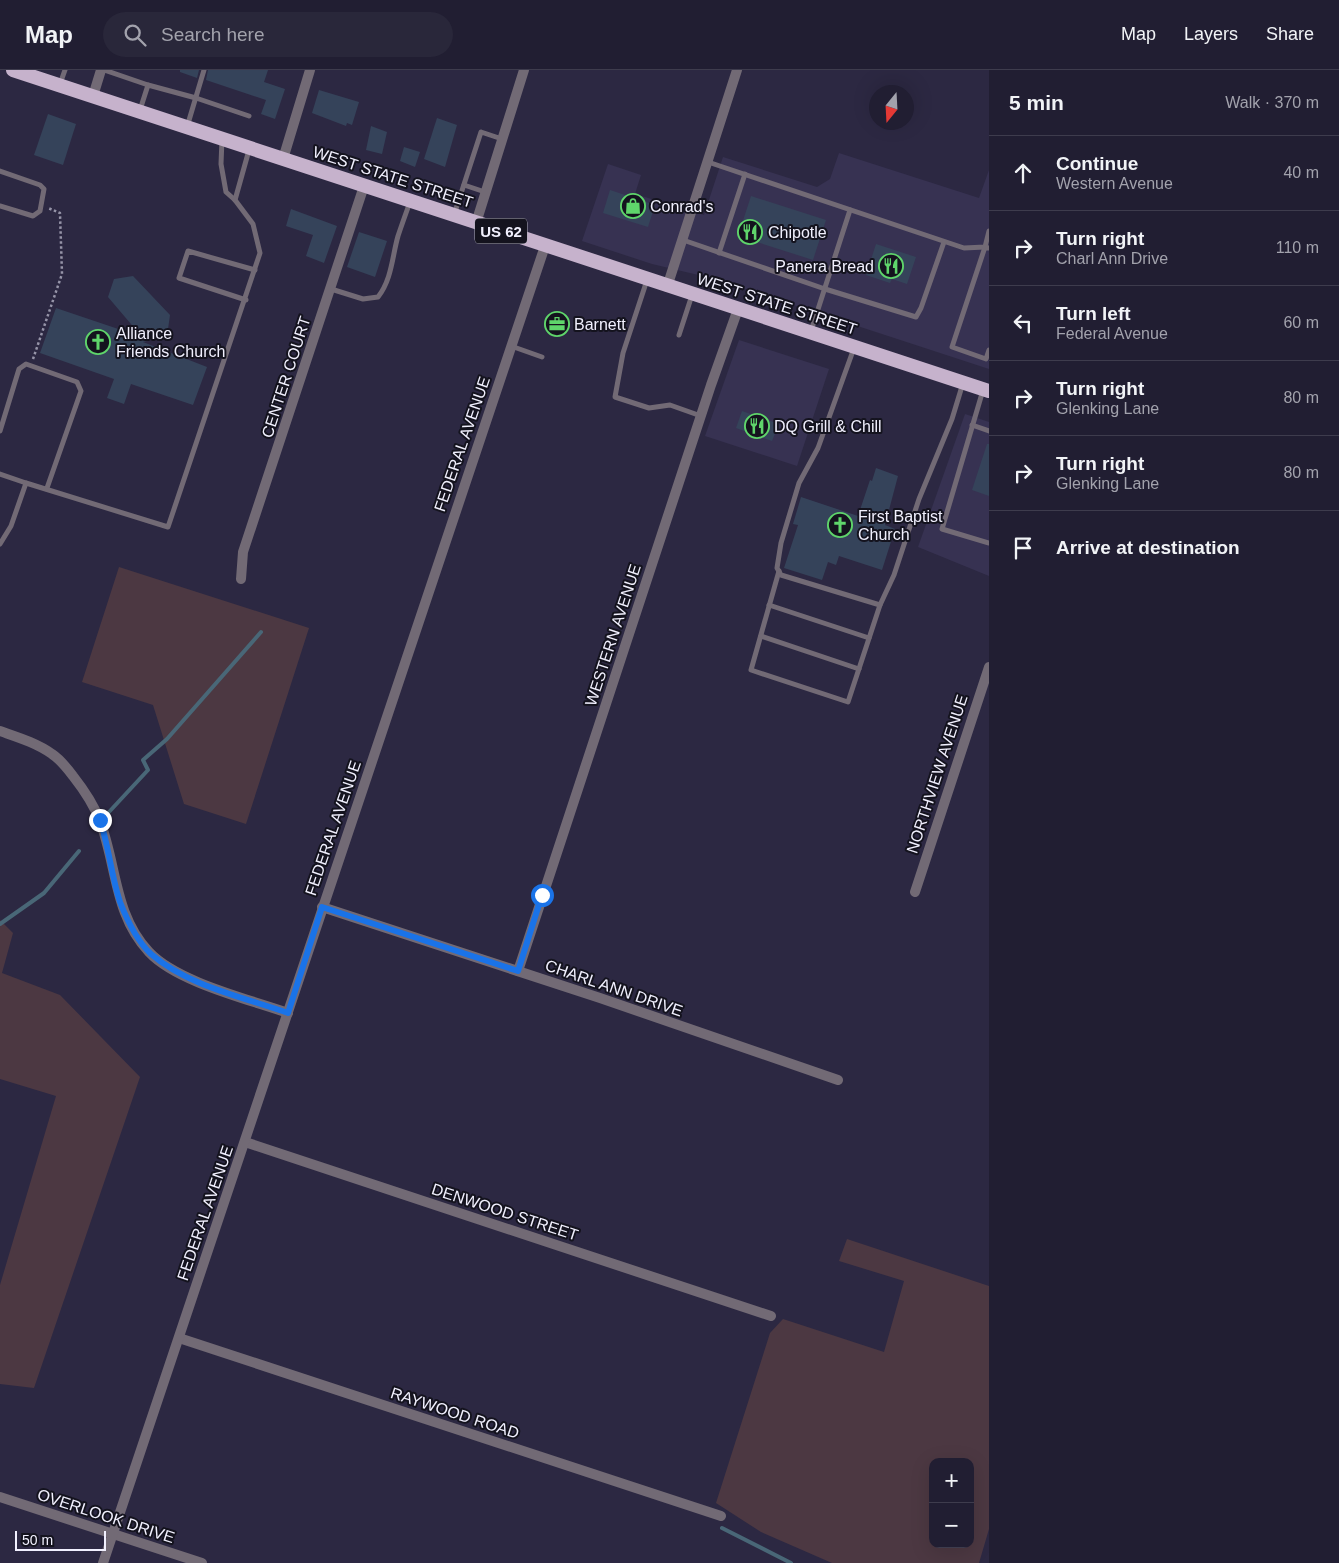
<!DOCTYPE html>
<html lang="en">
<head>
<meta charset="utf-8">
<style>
	body { margin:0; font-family:Helvetica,sans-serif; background:#29273a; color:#f1f3f6 }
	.controls { position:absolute; right:15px; bottom:15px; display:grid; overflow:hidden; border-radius:10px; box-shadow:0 5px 20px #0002 }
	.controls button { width:45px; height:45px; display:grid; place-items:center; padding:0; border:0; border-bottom:1px solid #3e3c4d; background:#211e32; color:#f1f3f6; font:25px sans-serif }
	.compass { position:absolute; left:869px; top:15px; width:45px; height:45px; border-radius:50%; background:#211e32; box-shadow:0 5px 20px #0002; rotate:198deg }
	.scale { position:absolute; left:15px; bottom:12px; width:91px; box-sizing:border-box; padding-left:5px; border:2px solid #f1f0fe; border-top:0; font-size:14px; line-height:18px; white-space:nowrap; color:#f1f0fe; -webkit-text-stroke:4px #14131e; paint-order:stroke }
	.stop { position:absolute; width:15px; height:15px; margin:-11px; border:4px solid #1a73e8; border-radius:50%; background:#fff }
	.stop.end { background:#1a73e8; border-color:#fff; box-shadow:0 1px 5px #0008 }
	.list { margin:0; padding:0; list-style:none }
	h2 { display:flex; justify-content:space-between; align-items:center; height:65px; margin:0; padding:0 20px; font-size:21px }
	h2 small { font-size:16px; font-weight:400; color:#a2a2ac }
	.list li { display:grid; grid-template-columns:32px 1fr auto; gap:15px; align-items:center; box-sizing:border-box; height:75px; padding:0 20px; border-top:1px solid #3e3c4d }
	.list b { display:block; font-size:19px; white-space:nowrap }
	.list p { margin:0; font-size:16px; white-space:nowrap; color:#a2a2ac }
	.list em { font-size:16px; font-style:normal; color:#a2a2ac }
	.icon { flex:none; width:28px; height:28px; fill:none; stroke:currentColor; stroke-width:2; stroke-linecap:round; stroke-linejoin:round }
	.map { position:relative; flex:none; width:989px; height:1493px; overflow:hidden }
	header { display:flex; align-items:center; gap:30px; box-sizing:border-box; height:70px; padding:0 25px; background:#211e32; border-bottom:1px solid #3e3c4d }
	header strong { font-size:24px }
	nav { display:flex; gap:28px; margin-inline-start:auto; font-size:18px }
	.search { width:350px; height:45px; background:#29273a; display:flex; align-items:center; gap:12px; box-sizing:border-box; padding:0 18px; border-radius:28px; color:#a2a2ac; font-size:19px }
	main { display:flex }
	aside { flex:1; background:#211e32 }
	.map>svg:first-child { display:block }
	.built { fill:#373252 }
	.green { fill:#4c3842; fill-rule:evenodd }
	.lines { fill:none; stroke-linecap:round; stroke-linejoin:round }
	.stream { stroke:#496777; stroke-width:4 }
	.building { fill:#35435a }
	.path { stroke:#9694a8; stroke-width:2.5; stroke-dasharray:2.5 2.5; stroke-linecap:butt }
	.service { stroke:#726a75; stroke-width:5 }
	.minor { stroke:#726a75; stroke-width:10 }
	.trunk { stroke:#c6b2cc; stroke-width:14 }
	.route { stroke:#1a73e8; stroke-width:6 }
	.labels { text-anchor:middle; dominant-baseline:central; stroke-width:4; stroke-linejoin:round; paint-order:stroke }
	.shield { fill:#14131e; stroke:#afaebb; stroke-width:1 }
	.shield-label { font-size:15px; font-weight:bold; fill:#f1f0fe }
	.street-label { font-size:16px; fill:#f1f0fe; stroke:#14131e }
	.poi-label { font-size:16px; fill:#f1f0fe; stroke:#14131e; text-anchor:start }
</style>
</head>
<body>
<header>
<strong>Map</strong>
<div class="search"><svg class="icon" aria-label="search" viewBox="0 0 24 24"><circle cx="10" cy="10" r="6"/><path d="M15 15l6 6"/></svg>Search here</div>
<nav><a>Map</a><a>Layers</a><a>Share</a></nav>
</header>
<main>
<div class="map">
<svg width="989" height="1493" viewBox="0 0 989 1493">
	<rect width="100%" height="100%" fill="#2c2842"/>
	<g class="built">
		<path d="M839 83 979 128 989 100V299L711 208 652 194 582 171 608 94 641 105 635 124 704 145 723 87 817 117 830 109Z"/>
		<path d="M739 270 829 299 797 396 705 366Z"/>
		<path d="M965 344 989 352V506L918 477Z"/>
	</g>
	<g class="green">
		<path d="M119 497 309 558 246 754 184 734 153 635 82 612Z"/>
		<path d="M0 850 13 863 2 903 60 925 140 1007 34 1318 0 1314V1215L56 1026 0 1009Z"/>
		<path d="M847 1169 989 1216V1459L979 1493H832L761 1462 716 1433 770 1263 783 1249 884 1282 904 1211 839 1191ZM933 1392H970V1474H933Z"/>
	</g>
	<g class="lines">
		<g class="stream">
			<path d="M109 742 148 700 143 690 167 669 261 562"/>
			<path d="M0 854 44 823 79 781"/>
			<path d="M722 1458 791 1493"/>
		</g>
	</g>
	<g class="building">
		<path d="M180 0H199L197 8 180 2Z"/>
		<path d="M208 0H268L264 12 285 19 275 49 261 44 266 30 206 10Z"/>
		<path d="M319 20 359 32 352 55 347 53 346 56 312 43Z"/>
		<path d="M48 44 76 54 63 95 34 85Z"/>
		<path d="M437 48 457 55 445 97 424 89Z"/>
		<path d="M371 56 387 62 382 84 366 80Z"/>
		<path d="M404 77 420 82 415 97 400 91Z"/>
		<path d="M610 120 655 135 648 157 603 143Z"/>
		<path d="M751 126 826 150 813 190 738 166Z"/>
		<path d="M291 139 337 156 324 193 306 186 313 165 286 156Z"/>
		<path d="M359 162 387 171 375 207 347 197Z"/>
		<path d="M876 174 916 187 907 214 892 209 890 213 866 205Z"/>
		<path d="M133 206 170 245 167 266 143 272 207 297 193 335 131 314 124 334 107 328 114 309 40 283 56 238 142 267 108 227 114 209Z"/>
		<path d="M742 341 779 354 772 371 736 358Z"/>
		<path d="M987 374H989V426L972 420Z"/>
		<path d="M876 398 898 406 885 455 895 459 882 500 839 486 836 495 828 492 822 510 784 498 798 455 793 454 801 427 858 446 870 410 872 411Z"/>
	</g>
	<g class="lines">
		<path class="path" d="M33 289 62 204 60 143 48 138"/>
		<g class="service">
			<path d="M104 0 148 15"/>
			<path d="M60 14 65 0"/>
			<path d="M140 40 148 15 196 28 249 46"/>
			<path d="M187 57 204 0"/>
			<path d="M708 92 964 178 985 177 989 161"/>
			<path d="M0 101 40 115 44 119 40 141 33 146 0 136"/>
			<path d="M464 115 485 122"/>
			<path d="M235 130 249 80"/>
			<path d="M454 145 481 62 502 69"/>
			<path d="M683 170 825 219 916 247 921 238 944 172"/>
			<path d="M989 178 985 177 952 277 986 289 989 280"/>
			<path d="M719 183 745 104"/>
			<path d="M647 210 623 283 615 327 649 338 670 335 701 346"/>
			<path d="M331 219 363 229 378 227C392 209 392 187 398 166 402 154 406 143 410 132"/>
			<path d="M246 230 179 208 188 181 255 200"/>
			<path d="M811 261 850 140"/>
			<path d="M679 265 692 225"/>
			<path d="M511 276 542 287"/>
			<path d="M854 278 818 378 799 413 781 473 777 498 781 505 880 535"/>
			<path d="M983 320 942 459 989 473"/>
			<path d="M972 355 989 361"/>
			<path d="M0 361 19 299 26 294 77 312 81 321 47 418"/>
			<path d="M0 404 26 413"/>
			<path d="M0 474 11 456 26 413 168 457 260 183 253 154 235 130 226 122 221 94 222 69"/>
			<path d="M779 501 751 600 848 632 880 535 894 505 919 429 952 349 963 313"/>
			<path d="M769 535 869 568"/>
			<path d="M761 566 859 599"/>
		</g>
		<g class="minor">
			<path d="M93 26 101 0"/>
			<path d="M283 89 310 0"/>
			<path d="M476 153 524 0"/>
			<path d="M667 217 737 0"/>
			<path d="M241 509 243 482 364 116"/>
			<path d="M0 661C17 667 37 673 52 684 61 690 67 698 73 706 84 720 94 735 100 751 117 796 114 845 149 882 177 912 248 929 288 943"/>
			<path d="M915 822 989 597"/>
			<path d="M322 837 600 928 838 1010"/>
			<path d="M518 901 711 315 738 239"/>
			<path d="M245 1072 771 1246"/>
			<path d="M179 1268 721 1446"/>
			<path d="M0 1427 202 1493"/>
			<path d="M103 1493 545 176"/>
		</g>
		<path class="trunk" d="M13 0 989 321"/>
	</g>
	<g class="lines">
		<path class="route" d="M100 750C109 777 111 805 120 832 127 850 137 871 151 884 188 916 243 927 288 943L322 837 518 901 542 825"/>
	</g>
	<defs>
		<symbol id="shop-ring" viewBox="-11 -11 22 22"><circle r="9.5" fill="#14131e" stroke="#5fd56b" stroke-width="1.5"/><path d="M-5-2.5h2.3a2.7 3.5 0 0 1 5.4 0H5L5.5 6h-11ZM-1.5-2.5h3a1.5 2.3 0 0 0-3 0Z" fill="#5fd56b"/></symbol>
		<symbol id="restaurant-ring" viewBox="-11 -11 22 22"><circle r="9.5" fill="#14131e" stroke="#5fd56b" stroke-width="1.5"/><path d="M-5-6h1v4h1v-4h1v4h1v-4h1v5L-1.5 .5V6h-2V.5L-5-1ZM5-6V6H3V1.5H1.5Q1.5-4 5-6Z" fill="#5fd56b"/></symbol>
		<symbol id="office-ring" viewBox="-11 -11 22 22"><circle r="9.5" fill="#14131e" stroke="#5fd56b" stroke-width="1.5"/><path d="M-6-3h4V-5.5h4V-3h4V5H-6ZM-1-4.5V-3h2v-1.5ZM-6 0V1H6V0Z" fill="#5fd56b"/></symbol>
		<symbol id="church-ring" viewBox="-11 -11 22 22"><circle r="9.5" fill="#14131e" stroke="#5fd56b" stroke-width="1.5"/><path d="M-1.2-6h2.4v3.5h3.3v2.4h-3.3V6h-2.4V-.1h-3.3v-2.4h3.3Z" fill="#5fd56b"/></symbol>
	</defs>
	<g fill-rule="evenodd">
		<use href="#shop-ring" x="619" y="122" width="28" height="28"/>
		<use href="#restaurant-ring" x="736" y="148" width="28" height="28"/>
		<use href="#restaurant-ring" x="877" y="182" width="28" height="28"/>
		<use href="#office-ring" x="543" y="240" width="28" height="28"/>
		<use href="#church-ring" x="84" y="258" width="28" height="28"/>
		<use href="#restaurant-ring" x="743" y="342" width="28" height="28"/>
		<use href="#church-ring" x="826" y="441" width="28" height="28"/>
	</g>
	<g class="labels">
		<rect class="shield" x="475" y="148.5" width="52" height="25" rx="4"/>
		<g class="shield-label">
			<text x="501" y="161">US 62</text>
		</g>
		<g class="street-label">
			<text transform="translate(393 107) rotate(18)">WEST STATE STREET</text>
			<text transform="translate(777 234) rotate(18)">WEST STATE STREET</text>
			<text transform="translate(286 307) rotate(-72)">CENTER COURT</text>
			<text transform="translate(462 374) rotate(-71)">FEDERAL AVENUE</text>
			<text transform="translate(613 565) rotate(-72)">WESTERN AVENUE</text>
			<text transform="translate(937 704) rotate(-72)">NORTHVIEW AVENUE</text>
			<text transform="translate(333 758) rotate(-71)">FEDERAL AVENUE</text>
			<text transform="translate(614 918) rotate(19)">CHARL ANN DRIVE</text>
			<text transform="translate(505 1142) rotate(18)">DENWOOD STREET</text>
			<text transform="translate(205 1143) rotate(-71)">FEDERAL AVENUE</text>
			<text transform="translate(455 1343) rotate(18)">RAYWOOD ROAD</text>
			<text transform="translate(106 1446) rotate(18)">OVERLOOK DRIVE</text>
		</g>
		<g class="poi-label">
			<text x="650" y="136">Conrad's</text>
			<text x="768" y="162">Chipotle</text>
			<text x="874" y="196" text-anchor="end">Panera Bread</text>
			<text x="574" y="254">Barnett</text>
			<text x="116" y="263">Alliance<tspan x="116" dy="18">Friends Church</tspan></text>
			<text x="774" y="356">DQ Grill &amp; Chill</text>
			<text x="858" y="446">First Baptist<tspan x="858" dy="18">Church</tspan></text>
		</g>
	</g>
</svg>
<div class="controls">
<button>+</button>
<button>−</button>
</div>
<svg class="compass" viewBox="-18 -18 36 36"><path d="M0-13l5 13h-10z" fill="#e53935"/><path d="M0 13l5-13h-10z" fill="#a2a2ac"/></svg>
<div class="scale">50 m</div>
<div class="stop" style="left:542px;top:825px"></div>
<div class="stop end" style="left:100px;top:750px"></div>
</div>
<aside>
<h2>5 min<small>Walk · 370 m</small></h2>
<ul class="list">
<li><svg class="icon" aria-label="ahead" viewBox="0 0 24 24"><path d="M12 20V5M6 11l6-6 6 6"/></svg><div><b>Continue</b><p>Western Avenue</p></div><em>40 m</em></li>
<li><svg class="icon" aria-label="right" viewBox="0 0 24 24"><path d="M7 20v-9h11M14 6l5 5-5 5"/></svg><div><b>Turn right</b><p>Charl Ann Drive</p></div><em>110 m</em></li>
<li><svg class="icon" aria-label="left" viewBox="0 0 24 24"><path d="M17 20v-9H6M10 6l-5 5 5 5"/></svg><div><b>Turn left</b><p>Federal Avenue</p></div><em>60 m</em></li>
<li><svg class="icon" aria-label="right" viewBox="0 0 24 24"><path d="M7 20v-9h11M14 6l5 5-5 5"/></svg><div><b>Turn right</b><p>Glenking Lane</p></div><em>80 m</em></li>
<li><svg class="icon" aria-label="right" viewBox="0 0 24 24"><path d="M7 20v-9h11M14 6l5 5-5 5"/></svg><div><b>Turn right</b><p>Glenking Lane</p></div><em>80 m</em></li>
<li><svg class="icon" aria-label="arrive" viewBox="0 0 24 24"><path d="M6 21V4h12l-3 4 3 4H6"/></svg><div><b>Arrive at destination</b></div></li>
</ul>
</aside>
</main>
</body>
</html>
